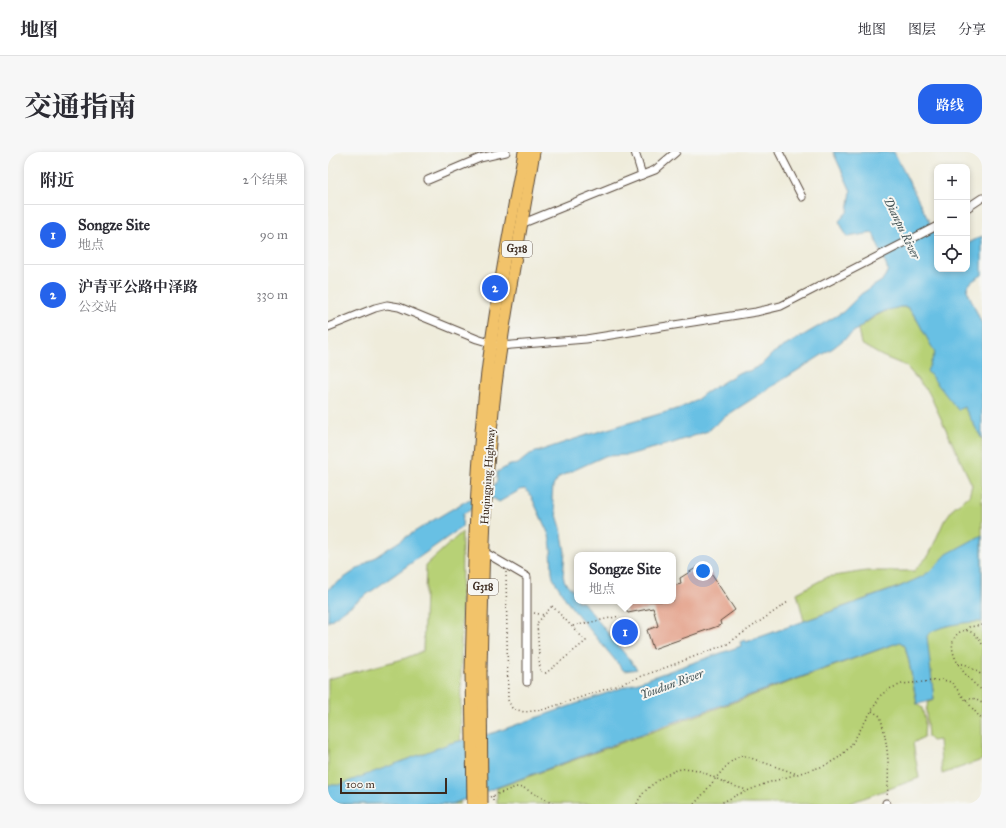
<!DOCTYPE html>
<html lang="zh">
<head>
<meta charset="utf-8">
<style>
	body { margin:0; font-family:"IM FELL Great Primer","Noto Serif SC",serif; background:#f7f7f7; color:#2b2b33 }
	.controls { position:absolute; right:12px; top:12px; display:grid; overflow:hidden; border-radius:8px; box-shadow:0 2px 6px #0003 }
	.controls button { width:36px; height:36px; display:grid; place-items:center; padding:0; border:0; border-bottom:1px solid #e1e1e2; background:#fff; color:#2b2b33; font:20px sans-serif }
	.scale { position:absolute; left:12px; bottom:10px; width:107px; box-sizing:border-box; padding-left:4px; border:2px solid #3b2a1e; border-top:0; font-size:11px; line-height:14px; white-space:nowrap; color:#3b2a1e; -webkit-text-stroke:3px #f6f6f2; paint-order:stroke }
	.you { position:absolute; left:375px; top:419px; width:14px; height:14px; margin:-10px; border:3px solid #fff; border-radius:50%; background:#1a73e8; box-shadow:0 0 0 6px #1a73e833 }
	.badge { display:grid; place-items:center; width:26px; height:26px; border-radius:50%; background:#2563eb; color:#fff; font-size:13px; font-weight:700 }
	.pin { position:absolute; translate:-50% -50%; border:2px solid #fff; box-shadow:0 1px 4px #0006 }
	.popup { position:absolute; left:246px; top:400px; width:102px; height:52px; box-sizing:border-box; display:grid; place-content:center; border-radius:8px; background:#fff; filter:drop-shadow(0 1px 3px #0005); font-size:13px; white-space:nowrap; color:#7c7c81 }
	.popup b { font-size:15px; color:#2b2b33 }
	.popup::after { content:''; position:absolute; left:50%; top:100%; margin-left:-8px; border:8px solid transparent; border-top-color:#fff }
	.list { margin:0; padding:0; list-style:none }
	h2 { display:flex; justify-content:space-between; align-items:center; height:52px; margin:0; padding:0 16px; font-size:17px }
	h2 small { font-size:13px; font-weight:400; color:#7c7c81 }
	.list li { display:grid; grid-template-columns:26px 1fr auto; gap:12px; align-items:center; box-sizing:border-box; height:60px; padding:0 16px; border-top:1px solid #e1e1e2 }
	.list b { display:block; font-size:15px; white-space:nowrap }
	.list p { margin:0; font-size:13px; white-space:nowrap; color:#7c7c81 }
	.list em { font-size:13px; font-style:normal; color:#7c7c81 }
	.icon { flex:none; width:22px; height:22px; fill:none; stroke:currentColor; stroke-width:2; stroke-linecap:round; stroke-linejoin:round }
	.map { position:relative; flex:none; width:654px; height:652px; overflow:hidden; border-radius:16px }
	header { display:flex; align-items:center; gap:24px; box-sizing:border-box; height:56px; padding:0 20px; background:#fff; border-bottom:1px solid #e1e1e2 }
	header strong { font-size:19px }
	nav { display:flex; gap:22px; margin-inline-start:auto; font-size:14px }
	.intro { display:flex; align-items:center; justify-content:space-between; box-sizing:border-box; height:96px; padding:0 24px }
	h1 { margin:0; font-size:28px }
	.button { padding:10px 18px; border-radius:16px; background:#2563eb; color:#fff; font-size:14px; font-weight:700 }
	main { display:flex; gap:24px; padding:0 24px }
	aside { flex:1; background:#fff; border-radius:16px; box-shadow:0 2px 6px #0003 }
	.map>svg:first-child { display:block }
	.green { fill:#b7d176; stroke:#797e4a }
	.water { fill:#67c0e4; stroke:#517581 }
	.building { fill:#e29a81 }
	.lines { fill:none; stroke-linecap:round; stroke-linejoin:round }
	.minor-casing { stroke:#56473a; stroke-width:9 }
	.highway-casing { stroke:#56473a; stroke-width:13 }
	.path { stroke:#56473a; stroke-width:1.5; stroke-dasharray:1 3; stroke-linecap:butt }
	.minor { stroke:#fff; stroke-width:7 }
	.highway { stroke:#f2c36a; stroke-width:11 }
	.highway-bridge-casing { stroke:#56473a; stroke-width:13; stroke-linecap:butt }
	.highway-bridge { stroke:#f2c36a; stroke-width:11 }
	.labels { text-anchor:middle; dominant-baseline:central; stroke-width:4; stroke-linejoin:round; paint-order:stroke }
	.shield { fill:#f6f6f2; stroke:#73675e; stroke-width:1 }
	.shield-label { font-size:10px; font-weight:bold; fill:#3b2a1e }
	.street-label { font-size:11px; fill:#3b2a1e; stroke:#f6f6f2 }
	.water-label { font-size:12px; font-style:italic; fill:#485759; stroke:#f6f6f2 }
</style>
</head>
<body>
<header>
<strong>地图</strong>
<nav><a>地图</a><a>图层</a><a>分享</a></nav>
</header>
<div class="intro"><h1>交通指南</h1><a class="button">路线</a></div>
<main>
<aside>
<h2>附近<small>2个结果</small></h2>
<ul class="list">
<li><span class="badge">1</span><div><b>Songze Site</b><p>地点</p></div><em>90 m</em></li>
<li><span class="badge">2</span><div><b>沪青平公路中泽路</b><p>公交站</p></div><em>330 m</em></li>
</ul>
</aside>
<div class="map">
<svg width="654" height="652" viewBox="0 0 654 652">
	<rect width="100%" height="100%" fill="#f6f6f2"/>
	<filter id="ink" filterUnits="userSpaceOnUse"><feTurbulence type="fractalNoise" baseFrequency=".025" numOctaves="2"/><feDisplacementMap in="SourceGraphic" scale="8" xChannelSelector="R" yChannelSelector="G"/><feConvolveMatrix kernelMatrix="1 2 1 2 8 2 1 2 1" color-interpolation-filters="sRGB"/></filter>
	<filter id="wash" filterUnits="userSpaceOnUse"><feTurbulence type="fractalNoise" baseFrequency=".012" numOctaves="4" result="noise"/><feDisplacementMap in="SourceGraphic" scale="16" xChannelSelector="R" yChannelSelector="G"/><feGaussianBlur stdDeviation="0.9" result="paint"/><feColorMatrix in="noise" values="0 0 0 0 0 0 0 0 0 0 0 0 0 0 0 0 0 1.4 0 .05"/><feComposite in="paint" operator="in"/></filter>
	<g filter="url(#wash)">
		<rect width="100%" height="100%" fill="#efecdb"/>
		<g class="green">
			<path d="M572 155H579C602 180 617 227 630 258L636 254 654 287V608L614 622 611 588 604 589 600 585 598 558 600 551 606 548 601 505 584 430 476 469 469 441 499 425 538 419H586L601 403 616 369 626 355 641 344 644 333 601 241 578 214 554 204 533 192 530 177C544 166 555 158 572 155Z"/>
			<path d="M134 380 132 652H0V527L75 507 95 499 98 413Z"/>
			<path d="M572 490 577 494 581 510 589 552 594 556 597 568 596 585 585 591 591 626 519 652H169V636Z"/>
		</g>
		<g class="water">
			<path d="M505 0H566L609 85V117H639V92L654 84V123C648 127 640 130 639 138L654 172V287L636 255 630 258 599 219 607 201 606 199 587 164 579 155H572L557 159 546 164 505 196 418 251 395 266 380 279 345 291 300 303 277 304 231 325 225 334 224 346 233 376 237 400 235 424 237 430 249 443V449H254L309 517 296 519 240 451 225 426 224 421 223 395 221 383 203 344 197 337 192 338 171 350 165 346 135 362 134 375 0 470V437C54 400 108 364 166 334L169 329V320L182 313 190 312 202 302 259 283 352 256 367 249 377 241 412 220 421 219 433 213 445 201 515 160 533 142 555 128 560 118 545 81 519 85 511 69 520 59 523 39Z"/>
			<path d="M654 383V470C642 469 605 474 599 484L606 548 589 552 581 510 577 494 572 490 360 565 124 652H0V633H11L123 591 165 581 413 494 412 490 417 488 418 490 571 435 593 425 604 418 619 402Z"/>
		</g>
		<g id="blocks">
			<path class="building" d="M376 411 407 458 392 469 393 473 325 497 319 478 330 474 325 456 300 461 291 449H345V434L353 432 352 426Z"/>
		</g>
	</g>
	<g filter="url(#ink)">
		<use href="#blocks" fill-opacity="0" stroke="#56473a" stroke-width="1"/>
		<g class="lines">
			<defs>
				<g id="minor">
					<path d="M451 0 474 45"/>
					<path d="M314 23 327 18 348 0"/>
					<path d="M100 28 152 6 178 0"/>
					<path d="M639 56 654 46"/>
					<path d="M193 72 314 23 307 0"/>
					<path d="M0 175 47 156 59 153 71 155 149 187 172 194 258 187 428 160 453 154 609 74"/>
					<path d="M156 400 199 425V530"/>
					<path d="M558 651V652"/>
				</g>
				<g id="highway">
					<path d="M153 518C155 439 155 359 163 280 171 186 191 93 206 0"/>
					<path d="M143 520C146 410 147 300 163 191 172 127 184 63 196 0"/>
				</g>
			</defs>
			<use href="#minor" class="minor-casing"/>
			<use href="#highway" class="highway-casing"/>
			<g class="path">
				<path d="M178 420 180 548 184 556 196 560 214 558 287 534 339 515 399 492 460 450"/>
				<path d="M224 454 258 489 218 521 212 520 209 471Z"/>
				<path d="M206 461 216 463"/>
				<path d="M245 474 292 464"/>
				<path d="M638 478 641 475 654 473"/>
				<path d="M654 492C648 480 634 471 626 487 618 503 642 530 654 538"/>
				<path d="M630 512H637L654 523"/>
				<path d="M638 548 645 546 654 551"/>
				<path d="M544 559 552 564C560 590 562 618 559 645"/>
				<path d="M165 644V652"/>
				<path d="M162 645 188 635 196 636 225 652"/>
				<path d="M309 652C313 641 322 634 332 627 338 623 346 618 354 617 369 614 385 626 398 631 405 634 412 636 419 638"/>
				<path d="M366 652C381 638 396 610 414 603L469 622"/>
				<path d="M391 652 409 643 439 631 496 614 510 606 522 595 553 543 561 537 574 532 615 528 623 530 654 568"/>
			</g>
			<use href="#minor" class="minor"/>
			<use href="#highway" class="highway"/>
			<defs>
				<g id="highway-bridge">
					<path d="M153 518 154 652"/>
					<path d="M143 520 145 652"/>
				</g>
			</defs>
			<use href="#highway-bridge" class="highway-bridge-casing"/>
			<use href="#highway-bridge" class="highway-bridge"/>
		</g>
	</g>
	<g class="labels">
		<g class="shield">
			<rect x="174" y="89" width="30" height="16" rx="3"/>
			<rect x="140" y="427" width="30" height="16" rx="3"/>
		</g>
		<g class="shield-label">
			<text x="189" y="97">G318</text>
			<text x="155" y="435">G318</text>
		</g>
		<g class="street-label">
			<text transform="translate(160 324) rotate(-86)">Huqingping Highway</text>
		</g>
		<g class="water-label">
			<text transform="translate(574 76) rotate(64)">Dianpu River</text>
			<text transform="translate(344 532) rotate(-20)">Youdun River</text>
		</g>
	</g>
</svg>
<div class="controls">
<button>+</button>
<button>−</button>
<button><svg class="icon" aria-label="locate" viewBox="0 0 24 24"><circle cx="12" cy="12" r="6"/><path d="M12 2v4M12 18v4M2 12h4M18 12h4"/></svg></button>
</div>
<div class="scale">100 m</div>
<div class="you"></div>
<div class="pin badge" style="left:297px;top:480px">1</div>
<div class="popup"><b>Songze Site</b>地点</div>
<div class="pin badge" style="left:167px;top:136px">2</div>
</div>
</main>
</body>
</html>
